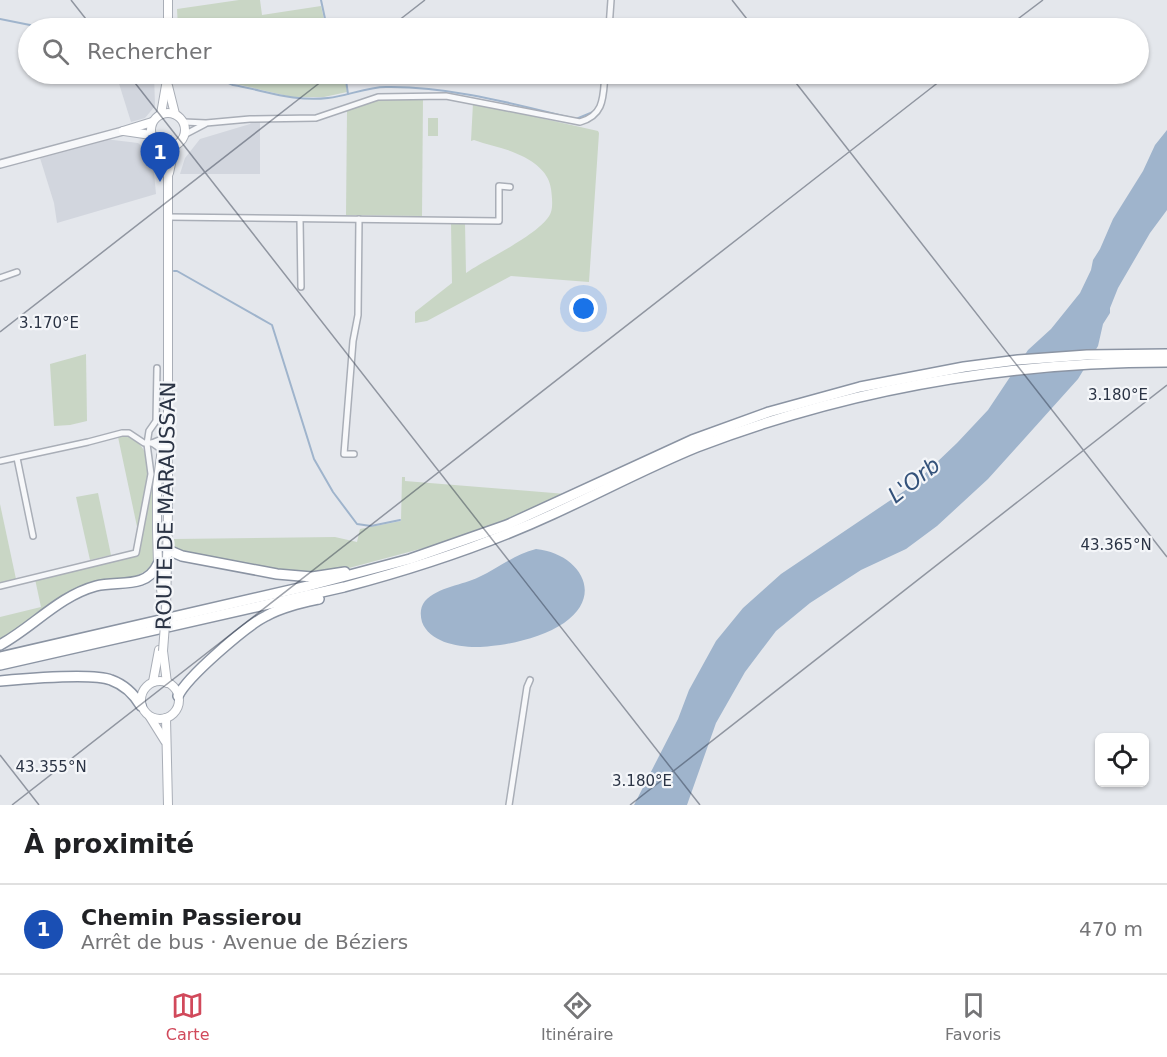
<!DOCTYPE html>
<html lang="fr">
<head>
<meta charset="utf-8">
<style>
	body { margin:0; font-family:"DejaVu Sans",sans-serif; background:#f2f2f2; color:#202124 }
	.controls { position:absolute; right:18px; bottom:18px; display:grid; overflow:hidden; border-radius:9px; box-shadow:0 2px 4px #0004 }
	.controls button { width:54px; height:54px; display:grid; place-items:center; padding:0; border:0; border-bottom:2px solid #e0e0e0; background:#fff; color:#202124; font:30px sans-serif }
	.you { position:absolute; left:584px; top:309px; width:21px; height:21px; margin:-15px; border:4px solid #fff; border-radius:50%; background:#1a73e8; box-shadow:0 0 0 9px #1a73e833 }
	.badge { display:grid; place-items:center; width:39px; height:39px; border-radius:50%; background:#d1495b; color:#fff; font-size:20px; font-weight:700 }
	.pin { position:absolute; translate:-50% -50px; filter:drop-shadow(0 2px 3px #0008) }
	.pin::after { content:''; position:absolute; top:32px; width:21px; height:18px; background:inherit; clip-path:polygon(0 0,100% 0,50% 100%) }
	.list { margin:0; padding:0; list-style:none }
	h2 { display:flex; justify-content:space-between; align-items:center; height:78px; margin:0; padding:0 24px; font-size:26px }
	h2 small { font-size:20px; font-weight:400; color:#757577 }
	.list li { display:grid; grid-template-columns:39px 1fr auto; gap:18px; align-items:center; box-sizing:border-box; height:90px; padding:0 24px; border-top:2px solid #e0e0e0 }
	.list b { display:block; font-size:22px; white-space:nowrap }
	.list p { margin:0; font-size:20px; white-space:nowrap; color:#757577 }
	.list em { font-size:20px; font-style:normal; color:#757577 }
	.icon { flex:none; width:33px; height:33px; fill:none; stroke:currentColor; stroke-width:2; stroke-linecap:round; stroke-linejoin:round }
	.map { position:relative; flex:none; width:1167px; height:805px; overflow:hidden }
	.search { position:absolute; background:#fff; box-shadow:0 2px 4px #0004; left:18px; right:18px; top:18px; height:66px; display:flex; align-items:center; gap:15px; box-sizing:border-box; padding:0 21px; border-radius:33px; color:#757577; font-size:22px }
	.sheet { height:168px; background:#fff }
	nav { display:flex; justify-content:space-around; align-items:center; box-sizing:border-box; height:84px; border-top:2px solid #e0e0e0; background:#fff; font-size:16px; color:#757577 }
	nav a { display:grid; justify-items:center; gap:3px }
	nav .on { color:#d1495b }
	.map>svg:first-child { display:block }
	.built { fill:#d2d6de }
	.green { fill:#c9d6c5 }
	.water { fill:#9fb4cc }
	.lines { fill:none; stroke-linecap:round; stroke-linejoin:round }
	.stream { stroke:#9fb4cc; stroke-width:2 }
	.minor-casing { stroke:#a9aeb7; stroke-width:8 }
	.tertiary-casing { stroke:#a9aeb7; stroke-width:10 }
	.secondary-casing { stroke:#a9aeb7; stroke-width:10 }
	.trunk-casing { stroke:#8b94a3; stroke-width:12 }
	.minor { stroke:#f7f8fa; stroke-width:5 }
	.tertiary { stroke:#f7f8fa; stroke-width:7 }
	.secondary { stroke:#fff; stroke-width:8 }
	.trunk { stroke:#fff; stroke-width:9 }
	.secondary-bridge-casing { stroke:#a9aeb7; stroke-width:10; stroke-linecap:butt }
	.secondary-bridge { stroke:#fff; stroke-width:8 }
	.ticks { fill:none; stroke:#2b3445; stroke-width:1.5; stroke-opacity:0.45 }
	.labels { text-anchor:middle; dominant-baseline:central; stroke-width:4.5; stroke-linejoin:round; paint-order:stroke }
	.street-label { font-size:21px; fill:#2b3445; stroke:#f4f6f9 }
	.water-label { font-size:22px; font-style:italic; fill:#34527a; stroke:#f4f6f9 }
	.ticks-label { font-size:15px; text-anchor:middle; fill:#2b3445; stroke:#f4f6f9; stroke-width:4.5; stroke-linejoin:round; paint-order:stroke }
</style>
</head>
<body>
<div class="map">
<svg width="1167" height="805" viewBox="0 0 1167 805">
	<rect width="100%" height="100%" fill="#e4e7ec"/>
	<g class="built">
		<path d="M116 74H154L155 106 145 118 131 122Z"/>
		<path d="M260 121V174H180L185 158 200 139 250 124 251 122Z"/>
		<path d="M105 139 138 143 147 151 153 162 156 194 57 223 54 203 40 158Z"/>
	</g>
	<g class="green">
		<path d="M239 0H260L262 15 321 6 326 28H178L177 9Z"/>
		<path d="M220 74H344L347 92 324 97H292L232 83Z"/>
		<path d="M423 98 422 216 346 215 347 111 379 99Z"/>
		<path d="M473 103 598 131 599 133 589 282 511 276 427 321 415 323V312L452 283 451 223H465L466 273C484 260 545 232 551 212 553 206 552 196 551 189 549 173 536 163 522 156 507 148 490 146 474 140L471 141Z"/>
		<rect x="428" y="118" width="10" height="18"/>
		<path d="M86 354 87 421 70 425 54 426 50 364Z"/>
		<path d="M126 435C131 438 138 442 141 446 157 466 143 513 139 536L118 437Z"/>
		<path d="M155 471V558C144 585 112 576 89 583 58 592 26 623 0 642V617L41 607 35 579 130 556 133 557 138 553Z"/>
		<path d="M402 477H405V481L566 494 488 528 450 541 334 572 293 574 174 551V539L335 537 357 542 360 529 401 521Z"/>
		<path d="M98 493 111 555 90 560 76 497Z"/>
		<path d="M0 504 16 579 0 583Z"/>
	</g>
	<g class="water">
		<path d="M1167 130V210L1150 233 1118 288 1110 308V313L1103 324 1098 346 1078 379 988 479 937 526 906 549 861 570 810 603 776 631 745 672 716 723 687 805H634L678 719 689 690 716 641 743 608 781 574 913 485 957 443 988 410 1028 350 1051 329 1080 293 1091 270 1093 260 1100 249 1113 219 1143 171 1155 145Z"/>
		<path d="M536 549C578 553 606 594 564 623 545 636 514 644 491 646 469 649 431 646 422 622 420 615 420 607 425 601 438 587 463 585 479 577 499 568 515 554 536 549Z"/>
	</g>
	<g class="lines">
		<g class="stream">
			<path d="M321 0 327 28"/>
			<path d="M0 19 30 25 36 28"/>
			<path d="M218 74 224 81 233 85C267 91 293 102 328 98 348 96 366 87 386 87 450 86 514 104 576 119L593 112"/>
			<path d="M345 74 348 94"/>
			<path d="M174 271H177L272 325 314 459 333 492 357 524 371 526 400 520"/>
		</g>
		<defs>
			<g id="minor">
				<path d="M609 28 611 0"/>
				<path d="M184 122 206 123 250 119 316 118 378 97 446 96 580 122C605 115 603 96 605 74"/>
				<path d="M184 135 205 124"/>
				<path d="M168 217 499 221V186L510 187"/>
				<path d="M300 219 301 287"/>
				<path d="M0 278 17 272"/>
				<path d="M162 450 152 443 164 438"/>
				<path d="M354 454H344L353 341 358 315 359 219"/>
				<path d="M17 458 33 536"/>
				<path d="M0 461 88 442 122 433H129L144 443H152"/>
				<path d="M0 586 136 553 151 474 147 444 149 431 156 421 157 368"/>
				<path d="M509 805 527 687 530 680"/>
			</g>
			<path id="tertiary" d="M0 164 123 131"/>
			<g id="secondary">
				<path d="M168 28V0"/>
				<path d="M168 86 175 114"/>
				<circle cx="168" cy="130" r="17"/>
				<path d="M161 114 168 74"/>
				<path d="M123 131 152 122"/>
				<path d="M124 131 151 135"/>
				<path d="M162 146 168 177V510L166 611"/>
				<path d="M169 173 175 145"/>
				<path d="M162 597 158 564 157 530V487L164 433"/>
				<path d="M163 651 167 683"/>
				<circle cx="160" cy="700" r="19"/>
				<path d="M153 682 159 650"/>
				<path d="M150 717 165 741"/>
				<path d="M166 718 168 805"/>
			</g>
			<g id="trunk">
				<path d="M168 550 182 556 277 574 312 577 345 572"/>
				<path d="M0 645C33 627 59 596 96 586 118 580 146 590 158 564"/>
				<path d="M0 657 308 586 410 559 507 525 692 440 769 412 860 387 964 367 1018 360 1087 355 1167 354"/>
				<path d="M0 665 344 587C416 568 486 545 553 514 601 492 648 467 697 447 848 389 1006 362 1167 362"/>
				<path d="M0 681C22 679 93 673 111 680 125 685 134 694 141 706"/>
				<path d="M178 696C187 677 246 626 266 616 282 607 301 603 319 599"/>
			</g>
		</defs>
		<use href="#minor" class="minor-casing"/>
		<use href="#tertiary" class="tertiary-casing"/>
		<use href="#secondary" class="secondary-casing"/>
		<use href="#trunk" class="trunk-casing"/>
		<use href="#minor" class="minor"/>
		<use href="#tertiary" class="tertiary"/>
		<use href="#secondary" class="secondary"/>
		<use href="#trunk" class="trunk"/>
		<defs>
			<path id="secondary-bridge" d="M163 651 166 611"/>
		</defs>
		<use href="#secondary-bridge" class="secondary-bridge-casing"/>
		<use href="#secondary-bridge" class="secondary-bridge"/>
	</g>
	<path class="ticks" d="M71 0 93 28M732 0 754 28M389 28 425 0M1006 28 1043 0M128 74 700 805M789 74 1167 557M0 332 331 74M0 755 39 805M12 805 949 74M630 805 1167 385"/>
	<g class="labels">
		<g class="street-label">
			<text transform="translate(166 506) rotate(-89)">ROUTE DE MARAUSSAN</text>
		</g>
		<g class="water-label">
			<text transform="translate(914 480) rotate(-38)">L'Orb</text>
		</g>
	</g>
	<g class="ticks-label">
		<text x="49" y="328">3.170°E</text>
		<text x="1118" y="400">3.180°E</text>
		<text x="1116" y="550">43.365°N</text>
		<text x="51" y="772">43.355°N</text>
		<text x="642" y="786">3.180°E</text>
	</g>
</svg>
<div class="controls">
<button><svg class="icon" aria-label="locate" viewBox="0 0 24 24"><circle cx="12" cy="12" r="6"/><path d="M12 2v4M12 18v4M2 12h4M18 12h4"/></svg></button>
</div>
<div class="you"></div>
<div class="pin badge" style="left:160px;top:182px;background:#1a4fb4">1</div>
<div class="search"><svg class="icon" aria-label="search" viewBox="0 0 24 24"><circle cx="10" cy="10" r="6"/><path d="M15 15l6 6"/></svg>Rechercher</div>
</div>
<section class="sheet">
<h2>À proximité<small></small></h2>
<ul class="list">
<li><span class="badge" style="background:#1a4fb4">1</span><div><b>Chemin Passierou</b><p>Arrêt de bus · Avenue de Béziers</p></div><em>470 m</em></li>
</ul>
</section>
<nav>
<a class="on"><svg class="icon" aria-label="map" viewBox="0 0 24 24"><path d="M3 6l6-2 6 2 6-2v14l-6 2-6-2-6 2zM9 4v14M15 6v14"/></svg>Carte</a>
<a><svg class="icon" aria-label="directions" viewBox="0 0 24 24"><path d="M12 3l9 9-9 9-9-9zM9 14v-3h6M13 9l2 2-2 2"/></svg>Itinéraire</a>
<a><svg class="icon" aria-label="saved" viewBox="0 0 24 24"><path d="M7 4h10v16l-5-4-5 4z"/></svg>Favoris</a>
</nav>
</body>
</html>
